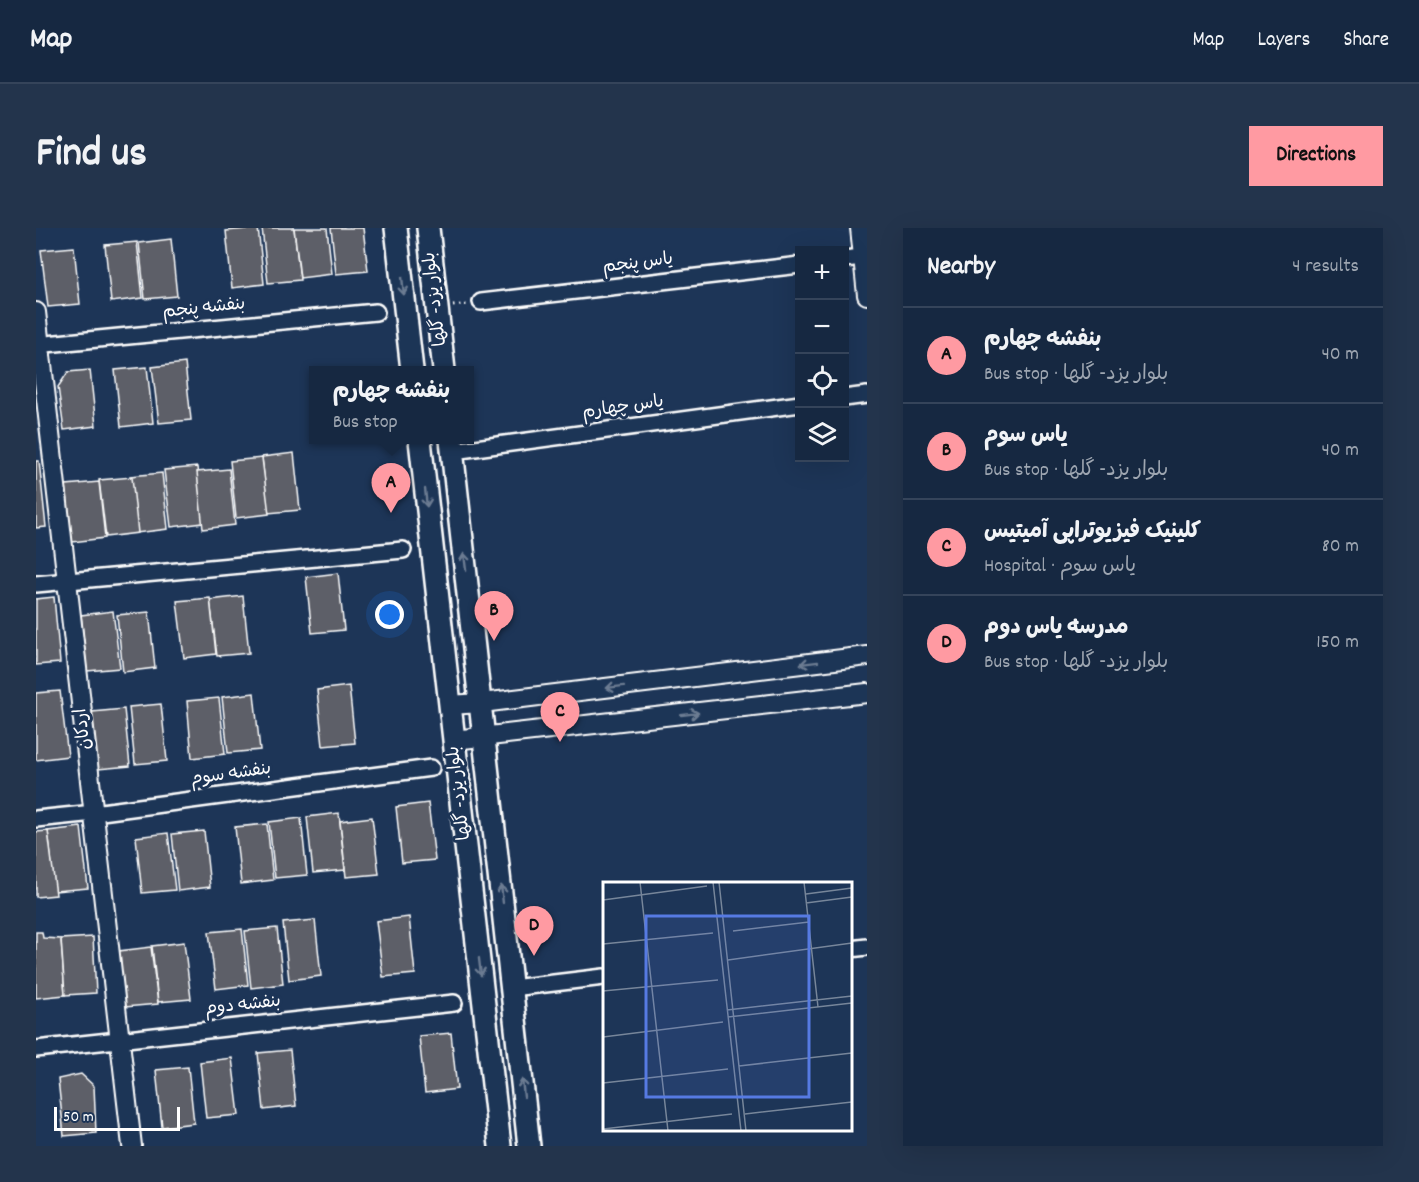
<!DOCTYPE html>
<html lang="en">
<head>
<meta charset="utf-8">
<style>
	body { margin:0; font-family:Dekko,"Playpen Sans Arabic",sans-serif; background:#23344c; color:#f1f3f6 }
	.controls { position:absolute; right:18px; top:18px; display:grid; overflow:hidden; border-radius:0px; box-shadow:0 6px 24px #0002 }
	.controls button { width:54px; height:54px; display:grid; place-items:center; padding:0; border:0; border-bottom:2px solid #35445a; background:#162841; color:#f1f3f6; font:30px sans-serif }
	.scale { position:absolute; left:18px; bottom:15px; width:126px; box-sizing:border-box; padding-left:6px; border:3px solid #fff; border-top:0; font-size:16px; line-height:21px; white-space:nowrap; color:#fff; -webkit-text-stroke:4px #1d3557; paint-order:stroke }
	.you { position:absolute; left:354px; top:387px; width:21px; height:21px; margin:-15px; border:4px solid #fff; border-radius:50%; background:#1a73e8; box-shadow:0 0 0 9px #1a73e833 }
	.badge { display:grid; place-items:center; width:39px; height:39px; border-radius:50%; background:#ff9aa2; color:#111; font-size:20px; font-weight:700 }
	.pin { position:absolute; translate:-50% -50px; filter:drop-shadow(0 2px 3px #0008) }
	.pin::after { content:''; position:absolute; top:32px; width:21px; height:18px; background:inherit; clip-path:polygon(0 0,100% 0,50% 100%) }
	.popup { position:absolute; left:273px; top:138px; width:165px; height:78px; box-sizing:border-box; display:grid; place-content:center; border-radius:0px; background:#162841; filter:drop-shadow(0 2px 4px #0005); font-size:20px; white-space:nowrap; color:#9ea6b1 }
	.popup b { font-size:22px; color:#f1f3f6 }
	.popup::after { content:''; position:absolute; left:50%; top:100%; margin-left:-12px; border:12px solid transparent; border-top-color:#162841 }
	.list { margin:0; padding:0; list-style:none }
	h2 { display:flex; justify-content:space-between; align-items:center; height:78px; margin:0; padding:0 24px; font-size:26px }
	h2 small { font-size:20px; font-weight:400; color:#9ea6b1 }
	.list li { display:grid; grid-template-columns:39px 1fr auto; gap:18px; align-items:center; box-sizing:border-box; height:96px; padding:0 24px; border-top:2px solid #35445a }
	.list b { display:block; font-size:22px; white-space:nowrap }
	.list p { margin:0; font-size:20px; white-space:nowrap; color:#9ea6b1 }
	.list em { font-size:20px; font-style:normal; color:#9ea6b1 }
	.icon { flex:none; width:33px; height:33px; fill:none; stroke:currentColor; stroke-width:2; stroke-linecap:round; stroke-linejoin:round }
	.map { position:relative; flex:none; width:831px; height:918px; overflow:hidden; border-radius:0px }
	header { display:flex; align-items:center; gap:36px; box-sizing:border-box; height:84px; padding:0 30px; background:#162841; border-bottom:2px solid #35445a }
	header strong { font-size:28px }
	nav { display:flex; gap:33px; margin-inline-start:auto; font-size:21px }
	.intro { display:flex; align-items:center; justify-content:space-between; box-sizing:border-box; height:144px; padding:0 36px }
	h1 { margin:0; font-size:42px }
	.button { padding:15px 27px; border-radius:0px; background:#ff9aa2; color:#111; font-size:21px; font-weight:700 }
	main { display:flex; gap:36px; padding:0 36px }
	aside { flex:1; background:#162841; border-radius:0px; box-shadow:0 6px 24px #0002 }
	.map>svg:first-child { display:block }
	.building { fill:#5d5f67; stroke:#fff; stroke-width:1.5 }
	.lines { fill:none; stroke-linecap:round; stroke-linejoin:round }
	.minor-casing { stroke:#fff; stroke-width:20 }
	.tertiary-casing { stroke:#fff; stroke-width:22 }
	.secondary-casing { stroke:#fff; stroke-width:26 }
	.path { stroke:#fff; stroke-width:3; stroke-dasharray:1.5 4.5; stroke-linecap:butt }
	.minor { stroke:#1d3557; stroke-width:15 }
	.tertiary { stroke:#1d3557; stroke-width:18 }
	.secondary { stroke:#1d3557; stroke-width:21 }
	.oneway { stroke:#6c7c92 }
	.labels { text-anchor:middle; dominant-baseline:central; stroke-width:6; stroke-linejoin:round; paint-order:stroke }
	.street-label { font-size:18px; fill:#fff; stroke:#1d3557 }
	.inset-road { fill:none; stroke:#77869a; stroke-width:1.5 }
	.view { fill:#567ae2; fill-opacity:0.15; stroke:#567ae2; stroke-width:3 }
	.inset-edge { fill:none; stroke:#fff; stroke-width:3 }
</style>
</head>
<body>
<header>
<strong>Map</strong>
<nav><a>Map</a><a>Layers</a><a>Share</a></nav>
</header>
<div class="intro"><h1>Find us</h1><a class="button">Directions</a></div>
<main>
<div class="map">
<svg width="831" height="918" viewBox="0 0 831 918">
	<rect width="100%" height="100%" fill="#1d3557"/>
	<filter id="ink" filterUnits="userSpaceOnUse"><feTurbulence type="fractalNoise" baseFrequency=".0167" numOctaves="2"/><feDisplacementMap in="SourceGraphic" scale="12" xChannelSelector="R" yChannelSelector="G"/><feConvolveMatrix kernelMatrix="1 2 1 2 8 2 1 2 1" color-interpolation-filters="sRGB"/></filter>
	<g filter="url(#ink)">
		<g class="building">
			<path d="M222 0 228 56 196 60 190 3Z"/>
			<path d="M226 0H258L264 52 232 55Z"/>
			<path d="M258 0H291L296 46 264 50Z"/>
			<path d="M295 0H327L332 43 300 46Z"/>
			<path d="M135 11 141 68 109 71 103 15Z"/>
			<path d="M101 14 107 70 75 74 69 17Z"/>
			<path d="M38 19 44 76 12 79 5 22Z"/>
			<path d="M149 135 155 192 123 195 116 139Z"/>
			<path d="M111 139 117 195 85 199 79 142Z"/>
			<path d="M54 142 60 198 28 202 22 159 32 144Z"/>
			<path d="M258 225 264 282 232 285 226 229Z"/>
			<path d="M226 230 233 286 200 290 194 233Z"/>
			<path d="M0 233H3L10 299 0 300Z"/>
			<path d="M161 239 167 295 135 299 128 242Z"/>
			<path d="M193 241 199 297 167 301 161 244Z"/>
			<path d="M126 245 132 301 100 305 94 248Z"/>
			<path d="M96 249 102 305 70 309 63 252Z"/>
			<path d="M63 254 69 310 36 314 30 257Z"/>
			<path d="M302 345 308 402 276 405 270 349Z"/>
			<path d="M207 368 213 425 181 428 174 372Z"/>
			<path d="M18 369 24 435 0 437V371Z"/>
			<path d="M174 370 180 426 148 430 141 373Z"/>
			<path d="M77 383 84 440 51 443 45 387Z"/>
			<path d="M113 384 119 440 87 444 81 387Z"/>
			<path d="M313 458 319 515 287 518 281 462Z"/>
			<path d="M24 463 32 528 0 532V465Z"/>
			<path d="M218 465 224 522 192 525 186 469Z"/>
			<path d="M183 470 189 526 156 530 151 473Z"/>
			<path d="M125 476 131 533 99 536 93 479Z"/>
			<path d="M88 481 94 538 62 541 56 484Z"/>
			<path d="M392 575 399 632 366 635 360 579Z"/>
			<path d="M303 585 309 642 277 645 271 589Z"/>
			<path d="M336 589 343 646 310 649 304 593Z"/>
			<path d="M265 590 271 647 239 650 233 594Z"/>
			<path d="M231 596 237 652 205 656 199 599Z"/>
			<path d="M45 599 52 660 19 663 12 603Z"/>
			<path d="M12 603 20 667 0 669V604Z"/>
			<path d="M168 603 174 659 142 663 136 606Z"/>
			<path d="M132 605 139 662 106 665 100 609Z"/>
			<path d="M373 689 379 746 347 749 340 693Z"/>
			<path d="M279 692 285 748 253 752 247 695Z"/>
			<path d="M241 700 247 756 215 760 209 703Z"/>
			<path d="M206 701 212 757 180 761 173 704Z"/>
			<path d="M0 704H6L7 710 25 711 29 767 0 770Z"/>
			<path d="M57 709 60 765 29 767 25 711Z"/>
			<path d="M148 714 155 771 122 774 116 718Z"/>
			<path d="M115 719 122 776 89 779 83 723Z"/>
			<path d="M415 805 421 861 389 865 383 808Z"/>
			<path d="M254 822 260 878 228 882 222 825Z"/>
			<path d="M196 830 203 887 170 890 164 834Z"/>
			<path d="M152 839 158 895 126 899 120 842Z"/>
			<path d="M45 846 58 858 60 905 28 908 22 851Z"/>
		</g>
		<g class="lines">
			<defs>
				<g id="minor">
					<path d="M808 31 827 29"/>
					<path d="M445 74 764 37"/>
					<path d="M0 117 340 84"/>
					<path d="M808 170 831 167"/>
					<path d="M417 223 764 176"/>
					<path d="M0 356 367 322"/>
					<path d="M0 591 58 585 395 540"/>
					<path d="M814 721 831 719"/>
					<path d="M476 760 568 749"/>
					<path d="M0 821 418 775"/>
				</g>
				<g id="tertiary">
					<path d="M824 0 831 67"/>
					<path d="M0 84 96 918"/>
					<path d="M413 477 446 475 831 428"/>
					<path d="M418 512 831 465"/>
				</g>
				<g id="secondary">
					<path d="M360 0 376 142"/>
					<path d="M392 0 408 142"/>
					<path d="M384 212 464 918"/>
					<path d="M415 212 493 918"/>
				</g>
			</defs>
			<use href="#minor" class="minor-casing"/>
			<use href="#tertiary" class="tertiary-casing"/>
			<use href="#secondary" class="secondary-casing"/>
			<path class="path" d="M417 78 432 76"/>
			<use href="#minor" class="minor"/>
			<use href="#tertiary" class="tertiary"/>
			<use href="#secondary" class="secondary"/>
		</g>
		<defs><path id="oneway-shaft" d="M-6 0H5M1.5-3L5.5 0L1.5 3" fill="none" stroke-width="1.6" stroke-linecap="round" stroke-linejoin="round" transform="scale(1.5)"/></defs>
		<g class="oneway">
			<use href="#oneway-shaft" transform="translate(367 58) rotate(84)"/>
			<use href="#oneway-shaft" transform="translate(390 270) rotate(84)"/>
			<use href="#oneway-shaft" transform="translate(429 334) rotate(-97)"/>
			<use href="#oneway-shaft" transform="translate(773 435) rotate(173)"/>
			<use href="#oneway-shaft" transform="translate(579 459) rotate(173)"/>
			<use href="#oneway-shaft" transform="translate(654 486) rotate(-7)"/>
			<use href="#oneway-shaft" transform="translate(466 666) rotate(-96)"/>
			<use href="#oneway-shaft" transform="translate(444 739) rotate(83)"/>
			<use href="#oneway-shaft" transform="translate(487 860) rotate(-96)"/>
		</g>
	</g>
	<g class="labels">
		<g class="street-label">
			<text transform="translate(602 36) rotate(-7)">یاس پنجم</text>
			<text transform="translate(400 71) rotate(-97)">بلوار یزد- گلها</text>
			<text transform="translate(168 81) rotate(-6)">بنفشه پنجم</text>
			<text transform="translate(587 180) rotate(-8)">یاس چهارم</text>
			<text transform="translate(48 501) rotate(-97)">اردکان</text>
			<text transform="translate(195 547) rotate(-8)">بنفشه سوم</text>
			<text transform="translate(424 565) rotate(-97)">بلوار یزد- گلها</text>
			<text transform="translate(207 778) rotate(-6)">بنفشه دوم</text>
		</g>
	</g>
	<g transform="translate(567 654)">
		<rect width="249" height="249" fill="#1d3557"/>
		<path class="inset-road" d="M37 0 65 249M110 0 138 249M116 0 143 249M201 0 215 125M203 12 249 6M0 18 104 4M203 21 249 15M130 49 206 40M0 62 110 51M125 78 249 61M0 109 115 98M124 128 249 114M125 135 249 121M0 155 120 140M136 184 249 171M0 201 125 187M142 232 249 220M0 247 129 232"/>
		<path class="view" d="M43 34H206V215H43Z"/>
		<rect width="249" height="249" class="inset-edge"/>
	</g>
</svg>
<div class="controls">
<button>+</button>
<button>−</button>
<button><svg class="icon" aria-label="locate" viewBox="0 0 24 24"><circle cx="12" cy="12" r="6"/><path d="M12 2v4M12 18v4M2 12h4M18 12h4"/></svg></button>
<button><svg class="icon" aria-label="layers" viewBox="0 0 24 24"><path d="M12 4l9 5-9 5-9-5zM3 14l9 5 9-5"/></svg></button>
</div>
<div class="scale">50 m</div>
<div class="you"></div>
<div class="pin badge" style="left:355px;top:285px">A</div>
<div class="popup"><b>بنفشه چهارم</b>Bus stop</div>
<div class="pin badge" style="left:458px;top:413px">B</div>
<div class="pin badge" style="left:524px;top:514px">C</div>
<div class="pin badge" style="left:498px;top:728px">D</div>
</div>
<aside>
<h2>Nearby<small>4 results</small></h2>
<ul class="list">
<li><span class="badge">A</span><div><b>بنفشه چهارم</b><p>Bus stop · بلوار یزد- گلها</p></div><em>40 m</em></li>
<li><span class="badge">B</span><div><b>یاس سوم</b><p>Bus stop · بلوار یزد- گلها</p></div><em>40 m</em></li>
<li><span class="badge">C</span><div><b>کلینیک فیزیوتراپی آمیتیس</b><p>Hospital · یاس سوم</p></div><em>80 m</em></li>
<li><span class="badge">D</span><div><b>مدرسه یاس دوم</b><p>Bus stop · بلوار یزد- گلها</p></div><em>150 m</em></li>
</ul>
</aside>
</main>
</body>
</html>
